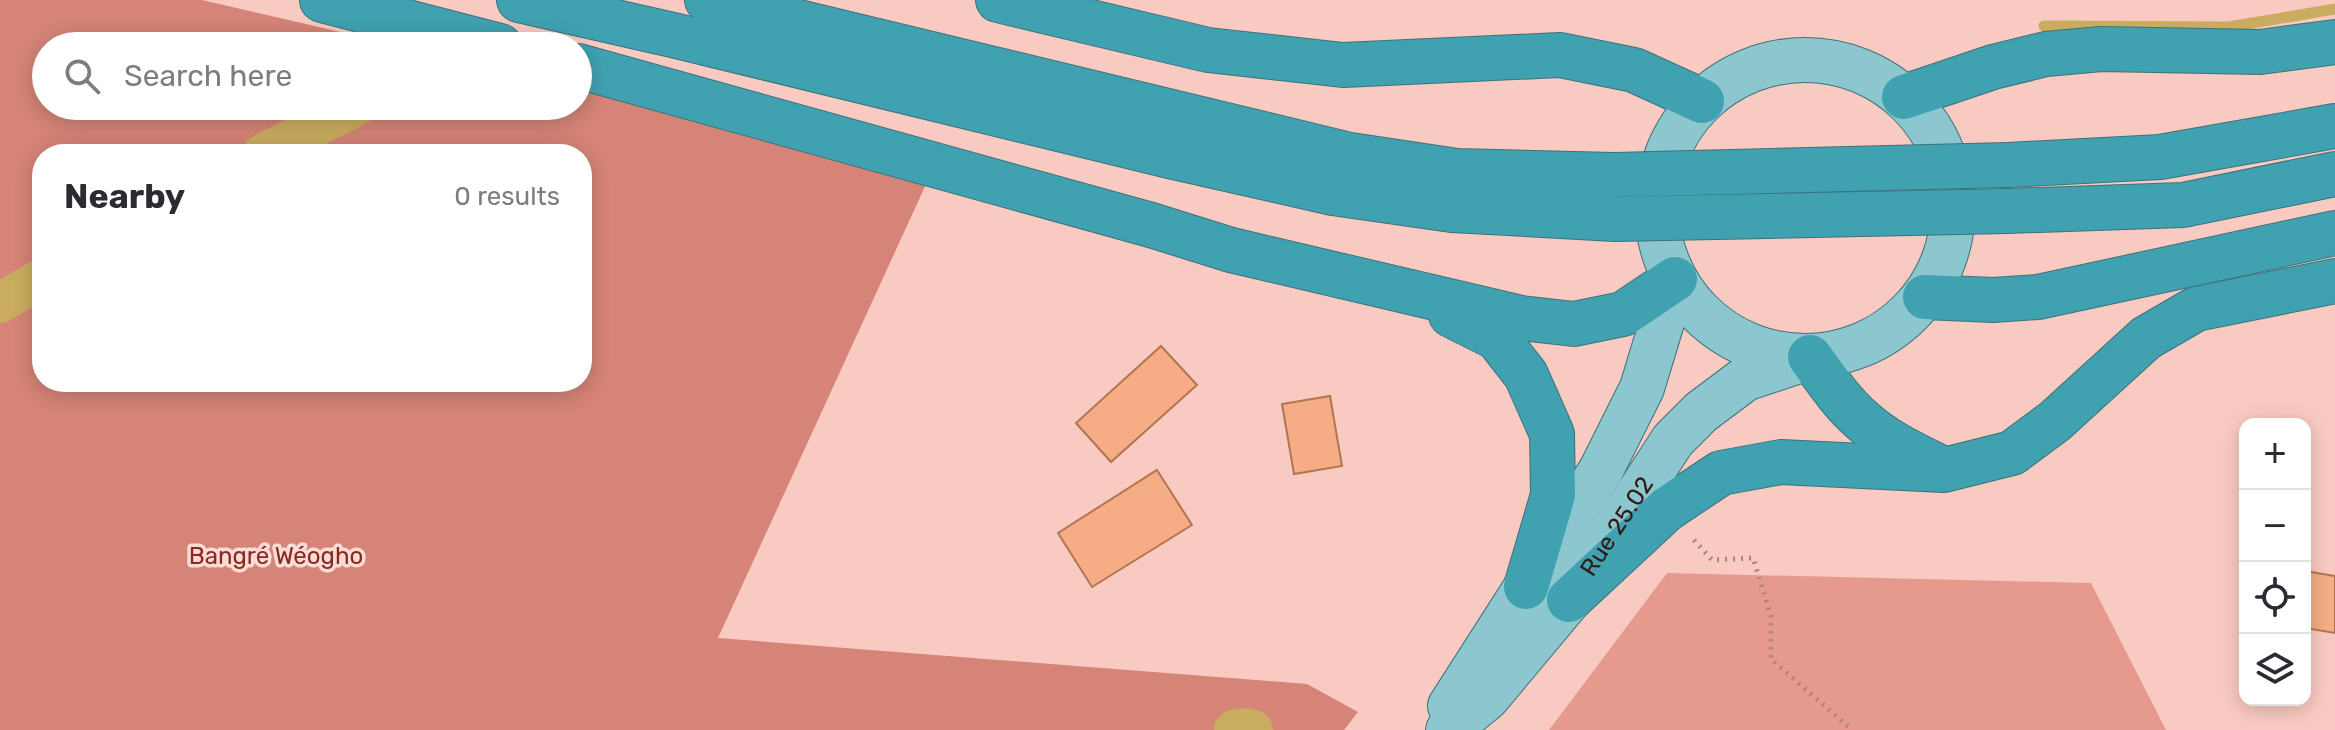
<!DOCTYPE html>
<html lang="en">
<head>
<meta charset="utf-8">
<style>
	body { margin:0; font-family:Rubik,sans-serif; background:#f7f7f7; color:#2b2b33 }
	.controls { position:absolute; right:24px; bottom:24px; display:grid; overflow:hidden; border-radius:16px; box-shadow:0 4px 20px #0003 }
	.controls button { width:72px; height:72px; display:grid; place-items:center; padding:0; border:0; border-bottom:2px solid #e1e1e2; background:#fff; color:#2b2b33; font:40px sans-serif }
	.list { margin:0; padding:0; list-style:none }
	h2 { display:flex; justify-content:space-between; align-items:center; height:104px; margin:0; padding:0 32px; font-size:34px }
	h2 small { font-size:26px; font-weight:400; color:#7c7c81 }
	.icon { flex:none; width:44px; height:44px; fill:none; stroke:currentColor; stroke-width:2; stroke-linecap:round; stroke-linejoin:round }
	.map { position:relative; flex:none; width:2335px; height:730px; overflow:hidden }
	.search { position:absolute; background:#fff; box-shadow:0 4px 20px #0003; left:32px; top:32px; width:560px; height:88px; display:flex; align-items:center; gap:20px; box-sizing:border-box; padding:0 28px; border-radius:44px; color:#7c7c81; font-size:30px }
	.panel { position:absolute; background:#fff; box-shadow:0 4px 20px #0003; left:32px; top:144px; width:560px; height:248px; border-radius:32px }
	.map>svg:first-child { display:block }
	.green { fill:#e69a8e }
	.forest { fill:#d58477; fill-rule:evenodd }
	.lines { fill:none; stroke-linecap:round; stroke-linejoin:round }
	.stream { stroke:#c9ac5f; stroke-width:11 }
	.canal { stroke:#c9ac5f; stroke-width:40 }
	.building { fill:#f6ac84; stroke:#b27552; stroke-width:2 }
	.major-casing { stroke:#3c727a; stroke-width:46 }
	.highway-casing { stroke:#3c727a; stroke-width:46 }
	.path { stroke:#aa837c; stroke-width:5; stroke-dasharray:2 6; stroke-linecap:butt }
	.major { stroke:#8cc7d0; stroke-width:44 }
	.highway { stroke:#40a2b1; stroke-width:44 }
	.highway-bridge-casing { stroke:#3c727a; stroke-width:46; stroke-linecap:butt }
	.highway-bridge { stroke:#40a2b1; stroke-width:44 }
	.labels { text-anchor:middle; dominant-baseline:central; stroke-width:7; stroke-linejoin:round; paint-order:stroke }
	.street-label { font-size:24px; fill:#351915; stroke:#fbdbd5 }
	.park-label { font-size:24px; fill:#8a291f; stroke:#fbdbd5 }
</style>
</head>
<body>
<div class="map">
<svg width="2335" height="730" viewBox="0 0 2335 730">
	<rect width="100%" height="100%" fill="#f9cac1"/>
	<path class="green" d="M1667 573 2091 583 2166 730H1549Z"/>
	<path class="forest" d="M0 0H202L401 46H46V106H578V87L933 169 718 638 1307 684 1358 712 1344 730H0ZM42 154H582V382H42Z"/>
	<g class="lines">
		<path class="stream" d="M2044 26 2229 27 2335 9"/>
		<g class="canal">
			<path d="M262 154 357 106"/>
			<path d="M0 303 42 278"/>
			<path d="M1234 730 1245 728 1253 730"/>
		</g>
	</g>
	<g class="building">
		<path d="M1161 346 1197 385 1111 462 1076 423Z"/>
		<path d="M1330 396 1342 466 1294 474 1282 404Z"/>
		<path d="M1157 470 1192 525 1092 587 1058 533Z"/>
		<path d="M2305 571 2335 576V633L2305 628Z"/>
		<path d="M2245 588V618L2240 617Z"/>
	</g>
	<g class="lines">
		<defs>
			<g id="major">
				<circle cx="1805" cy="208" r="148"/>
				<path d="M1450 706 1601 470 1642 388 1675 279"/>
				<path id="s1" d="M1448 730 1487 698 1569 600 1673 440 1701 412 1745 379 1808 358"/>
			</g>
			<g id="highway">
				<path d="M322 0 500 46"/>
				<path d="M519 0 677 36 1169 156 1333 193 1452 210 1615 219"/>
				<path d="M707 0 1350 155 1457 171 1614 175"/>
				<path d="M998 0 1208 50 1343 65 1560 55 1634 70 1702 101"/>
				<path d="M578 66 1151 225 1231 250 1521 318 1574 324 1623 314 1675 279"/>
				<path d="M1904 97 1993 67 2046 54 2101 49 2260 52 2335 42"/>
				<path d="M2008 165 2160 157 2335 126"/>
				<path d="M2007 211 2183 205 2335 174"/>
				<path d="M1925 297 1993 300 2038 297 2335 233"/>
				<path d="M1451 315 1497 338 1526 375 1552 434 1553 495 1526 587"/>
				<path d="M1810 357C1826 379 1842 403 1863 421 1885 441 1913 454 1939 467"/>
				<path d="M1569 600 1667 509 1721 473 1781 462 1944 470 2012 453 2055 421 2146 338 2196 309 2335 281"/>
			</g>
		</defs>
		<use href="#major" class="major-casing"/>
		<use href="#highway" class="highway-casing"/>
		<path class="path" d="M1694 540 1712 560 1753 558 1771 616V659L1852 730"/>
		<use href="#major" class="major"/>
		<use href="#highway" class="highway"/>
		<defs>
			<g id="highway-bridge">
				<path d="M1614 175 2008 165"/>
				<path d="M1615 219 2007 211"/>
			</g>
		</defs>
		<use href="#highway-bridge" class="highway-bridge-casing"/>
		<use href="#highway-bridge" class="highway-bridge"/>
	</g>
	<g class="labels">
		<g class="street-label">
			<text stroke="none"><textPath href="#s1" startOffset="266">Rue 25.02</textPath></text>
		</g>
		<g class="park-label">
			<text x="276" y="556">Bangré Wéogho</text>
		</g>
	</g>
</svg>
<div class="controls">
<button>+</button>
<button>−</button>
<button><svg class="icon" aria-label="locate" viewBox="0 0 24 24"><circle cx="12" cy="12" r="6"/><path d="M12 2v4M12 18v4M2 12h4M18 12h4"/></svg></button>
<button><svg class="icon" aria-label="layers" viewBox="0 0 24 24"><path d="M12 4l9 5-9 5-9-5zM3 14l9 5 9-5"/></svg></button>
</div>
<div class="search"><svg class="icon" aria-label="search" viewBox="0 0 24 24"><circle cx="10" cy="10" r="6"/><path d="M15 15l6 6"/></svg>Search here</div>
<section class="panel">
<h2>Nearby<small>0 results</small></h2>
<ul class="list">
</ul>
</section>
</div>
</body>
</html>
